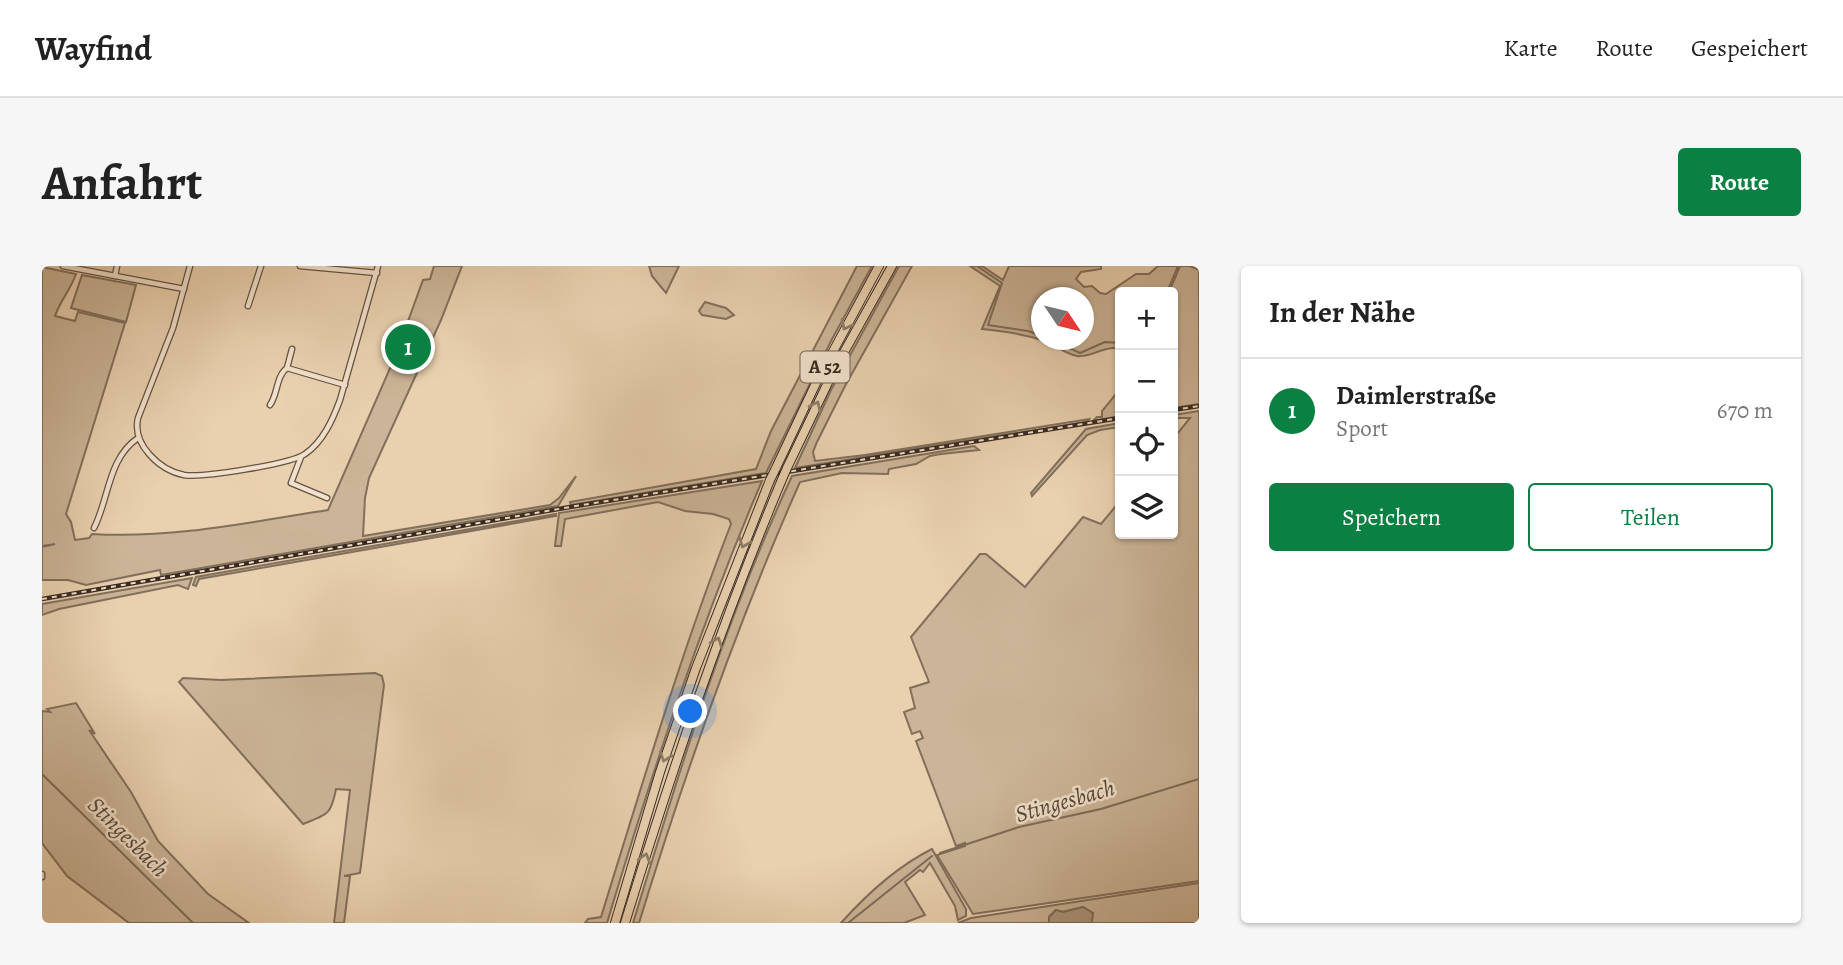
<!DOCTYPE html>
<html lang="de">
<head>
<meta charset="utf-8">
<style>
	body { margin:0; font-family:Alegreya,serif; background:#f6f6f6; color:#222 }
	.controls { position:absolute; right:21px; top:21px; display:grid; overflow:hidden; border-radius:7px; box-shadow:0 2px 5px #0004 }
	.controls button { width:63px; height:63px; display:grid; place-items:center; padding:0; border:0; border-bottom:2px solid #e0e0e0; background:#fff; color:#222; font:35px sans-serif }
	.compass { position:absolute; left:989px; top:21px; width:63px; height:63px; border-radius:50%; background:#fff; box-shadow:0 2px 5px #0004; rotate:125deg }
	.you { position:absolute; left:649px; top:446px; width:24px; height:24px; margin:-18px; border:5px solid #fff; border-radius:50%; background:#1a73e8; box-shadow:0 0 0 10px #1a73e833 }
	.badge { display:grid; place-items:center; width:46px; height:46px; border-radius:50%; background:#0b8043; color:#fff; font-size:23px; font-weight:700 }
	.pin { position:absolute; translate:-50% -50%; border:4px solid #fff; box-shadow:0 2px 7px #0006 }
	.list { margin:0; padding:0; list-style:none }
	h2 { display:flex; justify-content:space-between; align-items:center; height:91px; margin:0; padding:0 28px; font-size:30px }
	h2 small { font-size:23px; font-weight:400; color:#767676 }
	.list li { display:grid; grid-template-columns:46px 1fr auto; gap:21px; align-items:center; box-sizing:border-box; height:105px; padding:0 28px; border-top:2px solid #e0e0e0 }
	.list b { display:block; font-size:26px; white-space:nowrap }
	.list p { margin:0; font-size:23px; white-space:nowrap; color:#767676 }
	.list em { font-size:23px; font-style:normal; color:#767676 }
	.actions { display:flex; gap:14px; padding:21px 28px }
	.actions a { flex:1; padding:16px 0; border:2px solid #0b8043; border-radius:7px; text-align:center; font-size:24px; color:#0b8043 }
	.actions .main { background:#0b8043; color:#fff }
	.icon { flex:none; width:38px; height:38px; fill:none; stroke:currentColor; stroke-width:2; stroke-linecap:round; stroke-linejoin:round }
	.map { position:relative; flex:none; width:1157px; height:657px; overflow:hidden; border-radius:7px }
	header { display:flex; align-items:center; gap:42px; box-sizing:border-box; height:98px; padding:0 35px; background:#fff; border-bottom:2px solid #e0e0e0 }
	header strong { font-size:33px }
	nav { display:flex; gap:38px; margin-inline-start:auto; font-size:24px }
	.intro { display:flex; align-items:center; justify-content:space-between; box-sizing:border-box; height:168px; padding:0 42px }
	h1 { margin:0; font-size:49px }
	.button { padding:18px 32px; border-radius:7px; background:#0b8043; color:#fff; font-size:24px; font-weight:700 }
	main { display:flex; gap:42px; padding:0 42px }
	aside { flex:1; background:#fff; border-radius:7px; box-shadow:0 2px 5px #0004 }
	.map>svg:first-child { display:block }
	.green { fill:#cbb497; stroke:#826f5c; stroke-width:2; fill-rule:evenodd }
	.water { fill:#ad987f; stroke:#7e6c59; stroke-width:2 }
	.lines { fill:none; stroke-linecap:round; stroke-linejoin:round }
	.stream { stroke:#7e6c59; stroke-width:2 }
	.street-casing { stroke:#645444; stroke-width:7 }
	.highway-casing { stroke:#382a21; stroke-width:10 }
	.street { stroke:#f1e0cb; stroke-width:4.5 }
	.highway { stroke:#e9d0af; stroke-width:8 }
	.rail-casing { stroke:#382a21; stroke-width:4.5 }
	.rail { stroke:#f1e0cb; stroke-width:2; stroke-dasharray:5; stroke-linecap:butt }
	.highway-bridge-casing { stroke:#382a21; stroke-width:10; stroke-linecap:butt }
	.highway-bridge { stroke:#e9d0af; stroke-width:8 }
	.oneway { stroke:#907d68 }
	.labels { text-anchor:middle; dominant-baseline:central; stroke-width:5; stroke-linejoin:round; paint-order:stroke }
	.shield { fill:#f1e0cb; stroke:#706154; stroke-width:2 }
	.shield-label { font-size:19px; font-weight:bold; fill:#382a21 }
	.water-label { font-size:23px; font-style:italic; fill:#554638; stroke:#f1e0cb }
</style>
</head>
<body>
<header>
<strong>Wayfind</strong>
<nav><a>Karte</a><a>Route</a><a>Gespeichert</a></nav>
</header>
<div class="intro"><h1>Anfahrt</h1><a class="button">Route</a></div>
<main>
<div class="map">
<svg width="1157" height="657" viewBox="0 0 1157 657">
	<rect width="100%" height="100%" fill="#e9d0af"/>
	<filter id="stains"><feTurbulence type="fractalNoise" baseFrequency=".00286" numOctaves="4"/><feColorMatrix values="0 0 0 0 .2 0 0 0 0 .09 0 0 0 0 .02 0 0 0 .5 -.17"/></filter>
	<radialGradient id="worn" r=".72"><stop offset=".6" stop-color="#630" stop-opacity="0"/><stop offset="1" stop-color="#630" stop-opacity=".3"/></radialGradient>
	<g class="green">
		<path d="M392 0H420L399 54 327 212 323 232 321 270 508 239 517 232 534 210 516 240 119 309 118 304 44 319 26 314H0V281L13 278 0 280V1L34 8C29 23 18 35 13 50L33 55 36 46 83 57 24 248 29 256 33 274 47 272 50 268C128 273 209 256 286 244L353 91 381 14 388 13Z"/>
		<path d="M607 0H637L624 27 610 10Z"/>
		<path d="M815 0H830L789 75 724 207 529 239 528 236 714 203 729 165Z"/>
		<path d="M857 0H870L803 120 775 176 771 186 773 195 823 189 1047 153 1045 156 753 202 789 124Z"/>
		<path d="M928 0H940L961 14 967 0H1059V3L1039 6 1034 13 1042 21 1050 20 1058 27 1064 28 1094 8H1107L1116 0H1136L1125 26H1078V82C1061 80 1048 92 1035 90 1023 88 1012 78 1000 74 981 68 961 65 940 63L958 20ZM1000 32H1042V74H1000Z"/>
		<path d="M1138 0H1148L1157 4V138L1131 142V26H1127Z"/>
		<path d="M40 9 94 19 84 56 29 42Z"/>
		<path d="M663 36 684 42 692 49 684 53 660 49 657 45Z"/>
		<path d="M1078 123V150L1051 155 1055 151H1060V145Z"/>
		<path d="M1157 145V615L931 648 895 589 923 580V577L914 580 874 475 881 472 878 465 870 468 862 446 873 442 868 422 887 416 869 371 938 288H944L983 321 1041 251 1059 258 1078 235V268H1131V173L1148 152H1131V149Z"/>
		<path d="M1078 157V161L1058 164 1045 169 990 230 989 227 1044 163Z"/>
		<path d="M932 180 937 184 899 188 888 190 874 198 847 203 846 208 800 207 758 216C694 360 643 507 597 657H591C637 506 683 354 750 210Z"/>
		<path d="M720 215C658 359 610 507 565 657H543L546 653 559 651C600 519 639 387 689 258L687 253 671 248 643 245 616 236 523 253 519 280H513L517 247Z"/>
		<path d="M514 248V250L157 313 154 320 151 319 154 311Z"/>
		<path d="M150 312 146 323 136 319 17 343 0 349V338Z"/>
		<path d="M333 407 340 410 342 419 318 607 302 610H308L302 657H292L308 524 294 523C289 549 286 548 261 558L137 416 141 412 179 414Z"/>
		<path d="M34 437 53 468 47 464 89 526 116 575 166 628 207 657H87L25 610 0 577V445L8 446 5 443Z"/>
		<path d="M890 583 924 643V650L916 654 913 640 888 597 881 606 878 604 863 616 883 649 862 657H799C824 629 856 600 890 583Z"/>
		<path d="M1157 617V657H1050V647L1041 641 1021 646 1014 644 1007 651V657H916L929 652Z"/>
	</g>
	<path class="water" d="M1041 641 1051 647 1050 657H1007V651L1014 644 1021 646Z"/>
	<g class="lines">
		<g class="stream">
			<path d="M935 0 960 17 946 59 986 65 1000 70"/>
			<path d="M1010 74 1038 87 1063 76 1078 77"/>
			<path d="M0 508 151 657"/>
			<path d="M898 587 977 561 1059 543 1157 513"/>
			<path d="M806 657 890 590"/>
		</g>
		<defs>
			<g id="street">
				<path d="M21 0 142 23"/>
				<path d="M148 0 131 62 96 152C90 178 117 204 142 209 159 212 249 198 263 188 281 176 291 153 298 134L336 0"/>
				<path d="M258 0 335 7"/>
				<path d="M73 10 75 0"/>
				<path d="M206 40 219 0"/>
				<path d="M245 102 250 83"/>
				<path d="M228 139C236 128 234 110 245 102L303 119"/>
				<path d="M259 191 249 217 285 232"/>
				<path d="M52 262C67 233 66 192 96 172"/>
				<path d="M0 608V611"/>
			</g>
			<g id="highway">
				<path d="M745 202 791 106 850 0"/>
				<path d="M733 204 774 117 837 0"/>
				<path d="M573 657 618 506 654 402 728 214"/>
				<path d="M583 657C630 504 679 358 741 211"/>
			</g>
		</defs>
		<use href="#street" class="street-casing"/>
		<use href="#highway" class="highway-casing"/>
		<use href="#street" class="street"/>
		<use href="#highway" class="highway"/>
		<defs>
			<g id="rail">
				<path d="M1131 144 1157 140"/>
				<path d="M0 333 528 241 1078 152"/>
			</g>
		</defs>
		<use href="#rail" class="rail-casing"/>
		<use href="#rail" class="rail"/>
		<defs>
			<g id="highway-bridge">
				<path d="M741 211 745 202"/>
				<path d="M728 214 733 204"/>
			</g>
		</defs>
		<use href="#highway-bridge" class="highway-bridge-casing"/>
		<use href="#highway-bridge" class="highway-bridge"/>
	</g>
	<defs><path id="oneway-chevron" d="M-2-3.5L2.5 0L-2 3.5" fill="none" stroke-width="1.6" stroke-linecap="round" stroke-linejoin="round" transform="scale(1.75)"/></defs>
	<g class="oneway">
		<use href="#oneway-chevron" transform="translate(804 59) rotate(117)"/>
		<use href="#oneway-chevron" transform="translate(774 140) rotate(-64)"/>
		<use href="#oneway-chevron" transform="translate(702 277) rotate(112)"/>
		<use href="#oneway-chevron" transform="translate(675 376) rotate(-69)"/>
		<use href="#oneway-chevron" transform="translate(623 491) rotate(109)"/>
		<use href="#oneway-chevron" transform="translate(603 592) rotate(-73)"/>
	</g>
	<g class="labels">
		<rect class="shield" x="758.5" y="85.5" width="49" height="31" rx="5"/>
		<g class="shield-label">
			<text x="783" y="101">A 52</text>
		</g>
		<g class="water-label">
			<text transform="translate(1023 535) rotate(-16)">Stingesbach</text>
			<text transform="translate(86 571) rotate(45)">Stingesbach</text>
		</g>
	</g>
	<rect width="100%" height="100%" filter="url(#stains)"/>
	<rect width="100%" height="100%" fill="url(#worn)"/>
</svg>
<div class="controls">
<button>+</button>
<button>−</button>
<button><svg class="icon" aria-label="locate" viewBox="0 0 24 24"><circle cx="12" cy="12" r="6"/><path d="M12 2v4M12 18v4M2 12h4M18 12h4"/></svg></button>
<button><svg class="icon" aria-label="layers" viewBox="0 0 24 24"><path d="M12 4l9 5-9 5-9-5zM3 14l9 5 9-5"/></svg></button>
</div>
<svg class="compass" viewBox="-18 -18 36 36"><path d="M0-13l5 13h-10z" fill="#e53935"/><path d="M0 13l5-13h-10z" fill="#767676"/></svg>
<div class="you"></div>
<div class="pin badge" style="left:366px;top:81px">1</div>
</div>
<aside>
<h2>In der Nähe<small></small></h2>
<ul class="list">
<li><span class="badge">1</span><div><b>Daimlerstraße</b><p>Sport</p></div><em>670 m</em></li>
</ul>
<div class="actions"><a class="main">Speichern</a><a>Teilen</a></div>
</aside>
</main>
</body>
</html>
